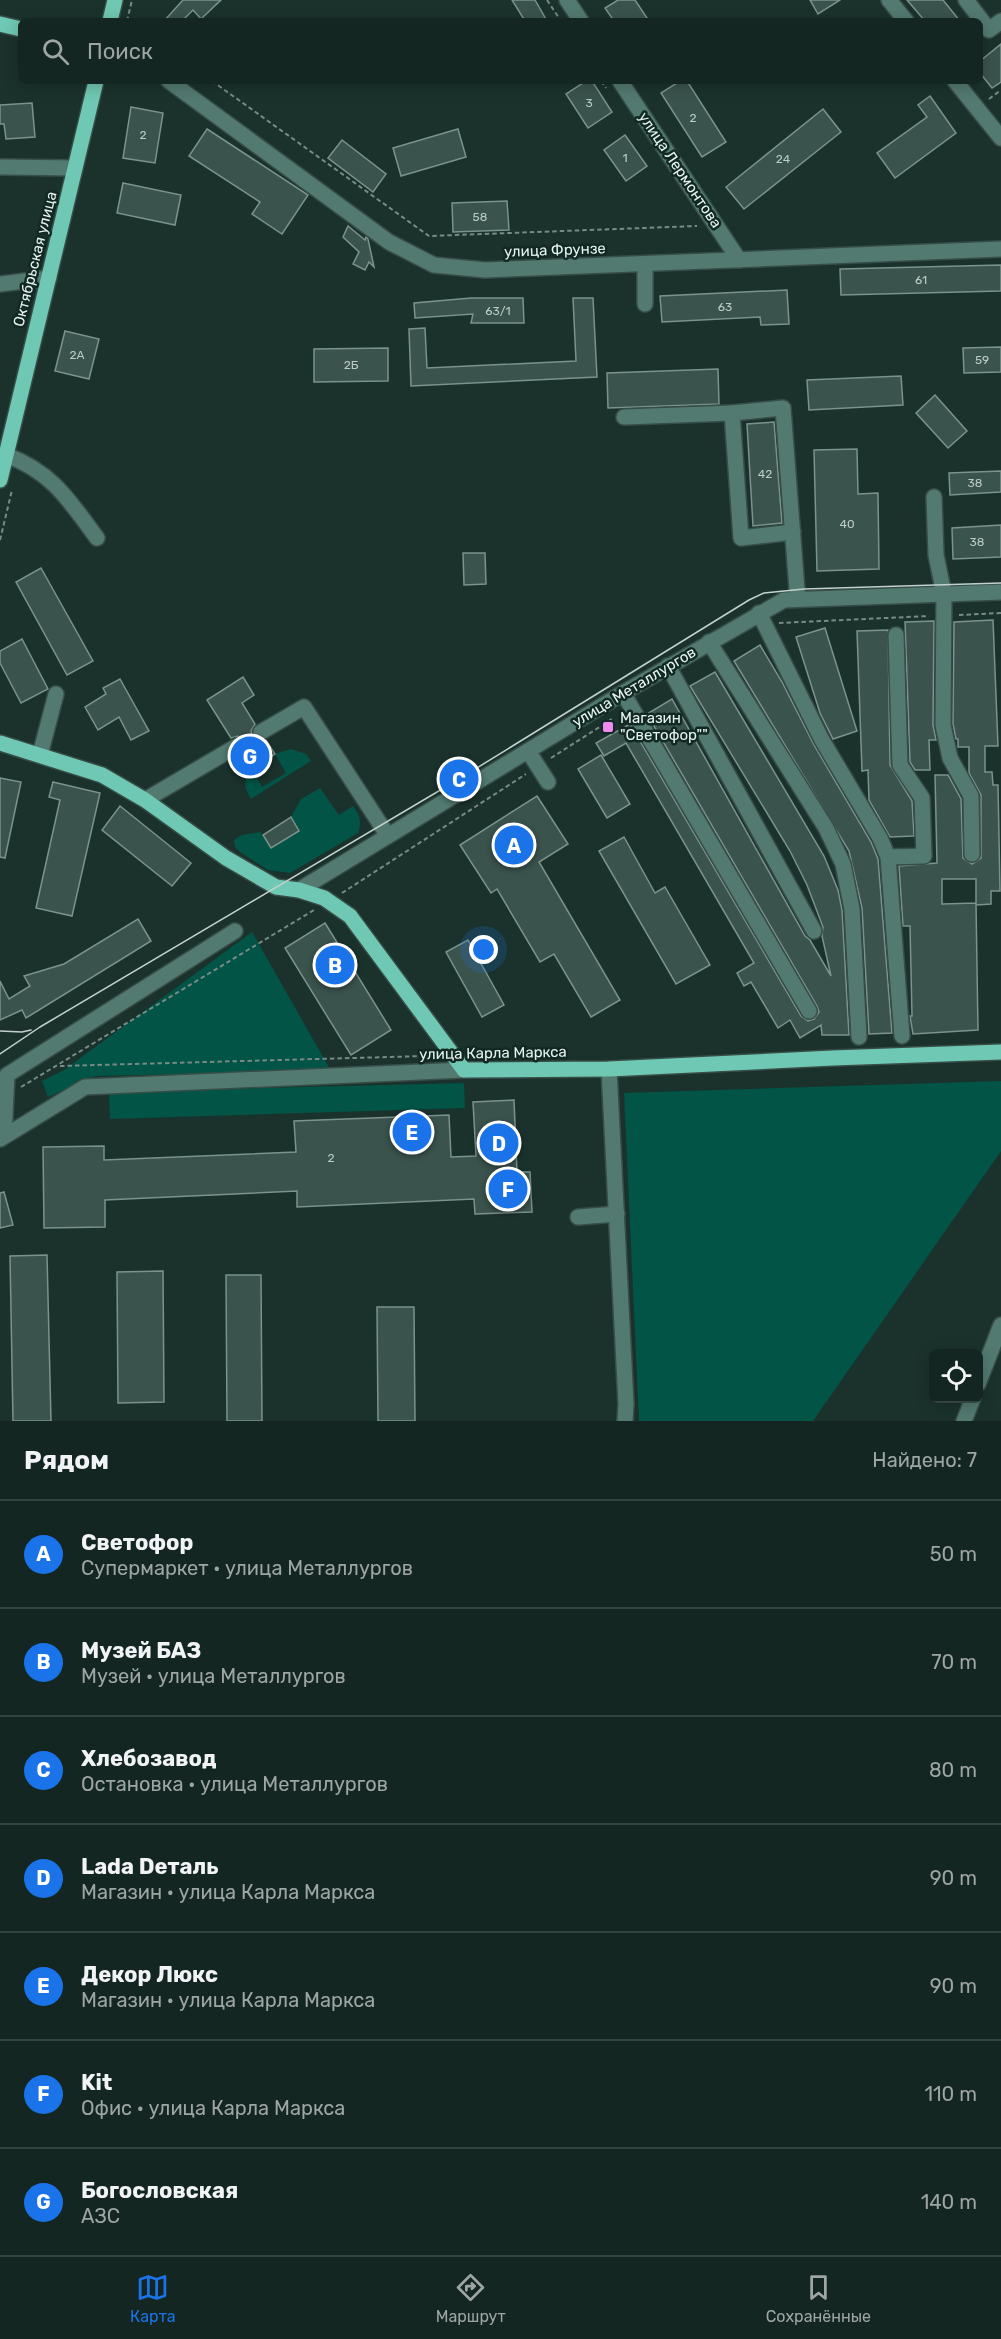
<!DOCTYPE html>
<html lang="ru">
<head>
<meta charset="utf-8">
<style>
	body { margin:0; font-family:Rubik,sans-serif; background:#1d2e2a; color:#f1f3f6 }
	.controls { position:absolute; right:18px; bottom:18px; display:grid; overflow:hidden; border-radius:9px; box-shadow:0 3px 15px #0003 }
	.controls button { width:54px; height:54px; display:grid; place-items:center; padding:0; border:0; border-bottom:2px solid #33433f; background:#142621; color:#f1f3f6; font:30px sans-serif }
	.you { position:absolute; left:484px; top:950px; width:21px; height:21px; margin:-15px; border:4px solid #fff; border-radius:50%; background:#1a73e8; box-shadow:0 0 0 9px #1a73e833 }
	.badge { display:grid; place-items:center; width:39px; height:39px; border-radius:50%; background:#1a73e8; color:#fff; font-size:20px; font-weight:700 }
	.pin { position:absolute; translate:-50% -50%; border:3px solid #fff; box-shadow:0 2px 6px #0006 }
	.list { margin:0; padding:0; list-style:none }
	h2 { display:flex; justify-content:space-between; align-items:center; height:78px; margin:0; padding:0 24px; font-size:26px }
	h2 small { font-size:20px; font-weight:400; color:#9da5a5 }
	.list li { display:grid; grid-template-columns:39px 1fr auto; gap:18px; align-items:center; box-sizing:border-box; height:108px; padding:0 24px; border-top:2px solid #33433f }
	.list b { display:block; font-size:22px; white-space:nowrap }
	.list p { margin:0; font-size:20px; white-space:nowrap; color:#9da5a5 }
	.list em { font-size:20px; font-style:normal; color:#9da5a5 }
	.icon { flex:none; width:33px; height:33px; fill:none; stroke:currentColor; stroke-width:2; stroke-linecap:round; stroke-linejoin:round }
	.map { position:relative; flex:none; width:1001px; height:1421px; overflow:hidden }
	.search { position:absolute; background:#142621; box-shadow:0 3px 15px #0003; left:18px; right:18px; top:18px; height:66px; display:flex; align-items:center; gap:15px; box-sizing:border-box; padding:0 21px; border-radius:9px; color:#9da5a5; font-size:22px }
	.sheet { height:834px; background:#142621 }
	nav { display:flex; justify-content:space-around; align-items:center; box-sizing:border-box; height:84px; border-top:2px solid #33433f; background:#142621; font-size:16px; color:#9da5a5 }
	nav a { display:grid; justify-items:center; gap:3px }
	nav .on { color:#1a73e8 }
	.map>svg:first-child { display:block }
	.green { fill:#015446 }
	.building { fill:#3b534d; stroke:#7a938c; stroke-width:1.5 }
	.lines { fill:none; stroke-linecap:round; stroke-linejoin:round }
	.minor-tunnel { stroke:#394f49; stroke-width:15; stroke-dasharray:15 8; stroke-linecap:butt }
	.minor-casing { stroke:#374d47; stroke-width:18 }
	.major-casing { stroke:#374d47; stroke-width:18 }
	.path { stroke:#778a85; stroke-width:2; stroke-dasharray:4.5 3; stroke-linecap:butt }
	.minor { stroke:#527a70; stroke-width:15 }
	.major { stroke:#6fc8b3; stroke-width:15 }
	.tram { stroke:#c2d1cd; stroke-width:1.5 }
	.poi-dot { fill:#f28af3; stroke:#112823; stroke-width:2 }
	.labels { text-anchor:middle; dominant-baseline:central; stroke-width:5; stroke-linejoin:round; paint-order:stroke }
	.number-label { font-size:12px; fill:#bbccc7 }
	.street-label { font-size:15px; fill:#e6f4f0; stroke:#112823 }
	.poi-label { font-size:15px; fill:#e6f4f0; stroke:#112823; text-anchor:start }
</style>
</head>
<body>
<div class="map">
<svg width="1001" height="1421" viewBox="0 0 1001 1421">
	<rect width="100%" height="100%" fill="#1b322c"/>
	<g class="green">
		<path d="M291 749 306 754 311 761 251 799C244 788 243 779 251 769L262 787 286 773 275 754Z"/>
		<path d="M320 788 339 815 353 806C360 815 362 822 358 833L290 873 268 870 240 852 235 847 234 841C240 833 251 834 260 832L271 848 298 831 291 817 301 799Z"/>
		<path d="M252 932 331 1071 96 1076 48 1097 42 1081 64 1070Z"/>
		<path d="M1001 1081V1151L813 1421H639L624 1093Z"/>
		<path d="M464 1083 465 1108 110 1119 109 1092Z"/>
	</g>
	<g class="building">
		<path d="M183 0H221L201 19 193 10 182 21H164Z"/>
		<path d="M512 0H535L547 21H525Z"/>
		<path d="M618 0H635L649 21H614L605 8Z"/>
		<path d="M810 0H840L818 14Z"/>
		<path d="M907 0H943L960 21H925Z"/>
		<path d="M1001 44V82L992 88 980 73V61Z"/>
		<path d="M586 81H592L612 112 588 128 566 94Z"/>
		<path d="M680 81H687L726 142 702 157 661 93Z"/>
		<path d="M930 96 956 133 895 178 877 153 927 117 918 105Z"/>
		<path d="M32 103 35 137 6 139 4 124H0V105Z"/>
		<path d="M131 107 163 113 155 163 123 158Z"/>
		<path d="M823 109 841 132 744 209 726 187Z"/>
		<path d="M207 129 308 195 282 234 252 214 260 202 189 156Z"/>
		<path d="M458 129 466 157 401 176 393 148Z"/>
		<path d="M625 135 647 166 626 181 604 150Z"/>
		<path d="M342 140 386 174 373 192 328 158Z"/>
		<path d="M123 183 181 195 175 225 117 213Z"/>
		<path d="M507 201 509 230 453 232 452 203Z"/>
		<path d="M348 226 365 240 366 237 368 239 374 267 369 262 365 270 353 264 359 252 343 237Z"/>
		<path d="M1001 265V291L841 295 840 269Z"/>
		<path d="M787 290 789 324 761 325 760 317 662 322 660 296Z"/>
		<path d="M471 298H523L524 323H471L473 314 415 318 414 303Z"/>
		<path d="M573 298H593L597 377 411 386 409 329 425 328 427 368 576 361Z"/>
		<path d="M65 331 99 339 89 379 55 371Z"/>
		<path d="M1001 347V372L964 373 963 348Z"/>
		<path d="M388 348V381L314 382V349Z"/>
		<path d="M718 369 719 404 608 408 607 373Z"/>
		<path d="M901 376 903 405 809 410 807 380Z"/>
		<path d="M935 395 967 431 948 448 916 413Z"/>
		<path d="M774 422 782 523 753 526 747 424Z"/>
		<path d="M857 449 858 494 878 493 879 569 817 571 814 450Z"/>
		<path d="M1001 471V492L950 495 949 473Z"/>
		<path d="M1001 525V557L953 559 952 528Z"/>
		<path d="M463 553H485L486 584 464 585Z"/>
		<path d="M41 568 93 661 67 675 16 582Z"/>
		<path d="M993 620 998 746H985V772H992L993 785H998L1000 891H991V904L976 905V879H942V904L976 903 978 1030 913 1034 910 1016H912L910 926H903L899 866 937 863 935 775H948L961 799 963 858 972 864 981 858V795L969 773V747H958V739H956L953 724 954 622Z"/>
		<path d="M934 621 933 725 936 740H929L930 770H915L910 762 905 622Z"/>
		<path d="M825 628 857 731 833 739 820 713 796 637Z"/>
		<path d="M888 630 890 765 912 801 914 836 890 837 869 800 868 770 862 771 857 631Z"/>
		<path d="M22 639 48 689 21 703 0 663V651Z"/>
		<path d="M760 645 782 682 814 745 871 842 878 859 892 1033 869 1034 862 908 849 851 734 661Z"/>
		<path d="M715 672 824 856 838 890 842 910 849 1035H822L821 1025 800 1038 790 1020 778 1028 751 982 744 986 737 973 754 963 626 743 604 756 596 743 630 724 801 1016 808 1021 814 1019 819 1012 817 1006 647 714 672 699 805 936 810 940 831 976 822 936 823 927 807 885 790 851 690 686Z"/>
		<path d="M243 677 254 695 242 703 255 724 251 731 252 736 257 741 266 740 275 754 251 769 242 754 247 747 245 741 238 736 231 738 207 700Z"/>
		<path d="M120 679 149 731 131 740 119 717 98 730 85 707 106 694 103 688Z"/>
		<path d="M601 755 630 804 607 818 578 769Z"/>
		<path d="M0 778 21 782 5 858 0 857Z"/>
		<path d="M53 782 100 793 72 916 36 908 60 800 49 797Z"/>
		<path d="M537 796 568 844 539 862 620 1000 591 1017 554 954 540 962 497 889 491 893 460 845Z"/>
		<path d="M120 806 191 863 172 886 102 830Z"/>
		<path d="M291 817 299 831 271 848 263 835Z"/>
		<path d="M624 837 655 893 665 887 710 965 676 984 599 851Z"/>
		<path d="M138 919 151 941 26 1018 22 1010 0 1020V981L9 999 30 986 24 976 64 964Z"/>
		<path d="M325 923 391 1030 351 1055 285 948Z"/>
		<path d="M468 940 504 1005 482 1017 446 952Z"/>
		<path d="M514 1100 517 1172H530L532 1212 475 1214 474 1199 297 1207V1191L105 1200V1227L44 1228 43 1147 104 1146V1160L296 1152 294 1121 449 1115 451 1157 476 1156 473 1102Z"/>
		<path d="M4 1192 13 1225 0 1228V1193Z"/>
		<path d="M47 1255 51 1421H13L10 1256Z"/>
		<path d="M163 1271 164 1402 118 1403 117 1272Z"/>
		<path d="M226 1275H261L262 1421H227Z"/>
		<path d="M377 1307H414L415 1421H378Z"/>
	</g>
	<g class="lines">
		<path class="minor-tunnel" d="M237 746 261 732"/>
		<defs>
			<g id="minor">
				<path d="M567 0 581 21"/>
				<path d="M889 0 906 21"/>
				<path d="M966 0 989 30 1001 21"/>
				<path d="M169 81 389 242 434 265 485 270 1001 249"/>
				<path d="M620 81 739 260"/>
				<path d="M955 81 1001 138"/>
				<path d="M1 167 75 168"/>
				<path d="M645 264V304"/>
				<path d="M0 284 49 278"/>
				<path d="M624 417 732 413"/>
				<path d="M6 455C52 472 69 500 97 538"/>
				<path d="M934 497 936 555 944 594 943 725 950 758 971 796 972 854"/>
				<path d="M793 532 741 538 732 413 783 408 797 590 798 599"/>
				<path d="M759 613 822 740 880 838 888 857 902 1036"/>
				<path d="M709 642 826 828 843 864 852 909 859 1037"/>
				<path d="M668 666 814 931"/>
				<path d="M623 693 809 1011"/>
				<path d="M261 732 304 707 388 836"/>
				<path d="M528 751 548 782"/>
				<path d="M40 755 56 694"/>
				<path d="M145 800 237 746"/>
				<path d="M888 857 924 856 922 798 900 765 896 635"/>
				<path d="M299 890 623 693 784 600 1001 592"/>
				<path d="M609 1069 626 1404 625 1421"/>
				<path d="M4 1136 7 1075 235 931"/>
				<path d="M0 1139 85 1087 464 1070"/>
				<path d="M578 1217 617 1214"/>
				<path d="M978 1384 1001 1325"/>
				<path d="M964 1421 973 1398"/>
			</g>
			<g id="major">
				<path d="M110 21 115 0"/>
				<path d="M0 24 21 29"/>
				<path d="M0 480 96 81"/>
				<path d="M0 743 102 775 145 800 226 858 276 887 299 890 324 898 350 916 464 1070 609 1069 833 1058 1001 1052"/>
			</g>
		</defs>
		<use href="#minor" class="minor-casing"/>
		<use href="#major" class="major-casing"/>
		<g class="path">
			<path d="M547 0 561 21"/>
			<path d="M127 21 132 0"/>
			<path d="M212 81 429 236 697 226"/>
			<path d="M601 81 606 88"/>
			<path d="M989 99 1001 90"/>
			<path d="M0 540 12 490"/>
			<path d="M959 615 1001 613"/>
			<path d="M779 623 929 616"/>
			<path d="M551 758 612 719"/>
			<path d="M342 893 526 774"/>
			<path d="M60 1066 426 1056"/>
			<path d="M21 1087 314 910"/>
		</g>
		<use href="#minor" class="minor"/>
		<use href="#major" class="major"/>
		<g class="tram">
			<path d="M0 1031 22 1032 31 1030"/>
			<path d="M0 1054 40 1027 459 779 749 600 764 593 804 589 1001 583"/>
		</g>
	</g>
	<rect class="poi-dot" x="602" y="721" width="12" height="12" rx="3"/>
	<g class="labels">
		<g class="number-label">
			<text x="589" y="103">3</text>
			<text x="693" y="118">2</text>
			<text x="143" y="135">2</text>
			<text x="625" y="158">1</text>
			<text x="783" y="159">24</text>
			<text x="480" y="217">58</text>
			<text x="921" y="280">61</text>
			<text x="725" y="307">63</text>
			<text x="498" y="311">63/1</text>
			<text x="77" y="355">2А</text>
			<text x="982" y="360">59</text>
			<text x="351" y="365">2Б</text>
			<text x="765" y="474">42</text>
			<text x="975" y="483">38</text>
			<text x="847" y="524">40</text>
			<text x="977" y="542">38</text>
			<text x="331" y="1158">2</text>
		</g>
		<g class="street-label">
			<text transform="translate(680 170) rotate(56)">улица Лермонтова</text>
			<text transform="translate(555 250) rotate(-2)">улица Фрунзе</text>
			<text transform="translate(35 259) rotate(-76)">Октябрьская улица</text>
			<text transform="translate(634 687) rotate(-31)">улица Металлургов</text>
			<text transform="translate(493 1053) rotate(-1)">улица Карла Маркса</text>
		</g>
		<g class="poi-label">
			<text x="620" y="718">Магазин<tspan x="620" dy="17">"Светофор""</tspan></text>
		</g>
	</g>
</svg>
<div class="controls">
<button><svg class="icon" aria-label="locate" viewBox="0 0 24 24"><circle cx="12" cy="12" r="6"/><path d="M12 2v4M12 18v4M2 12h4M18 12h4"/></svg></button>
</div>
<div class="you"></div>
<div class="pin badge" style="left:514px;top:845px">A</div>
<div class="pin badge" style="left:335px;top:965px">B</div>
<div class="pin badge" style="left:459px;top:779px">C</div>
<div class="pin badge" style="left:499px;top:1143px">D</div>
<div class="pin badge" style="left:412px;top:1132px">E</div>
<div class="pin badge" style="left:508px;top:1189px">F</div>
<div class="pin badge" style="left:250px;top:756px">G</div>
<div class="search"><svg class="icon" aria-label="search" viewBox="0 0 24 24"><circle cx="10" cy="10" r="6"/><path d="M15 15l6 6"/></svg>Поиск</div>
</div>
<section class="sheet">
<h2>Рядом<small>Найдено: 7</small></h2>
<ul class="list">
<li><span class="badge">A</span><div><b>Светофор</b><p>Супермаркет · улица Металлургов</p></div><em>50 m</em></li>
<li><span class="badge">B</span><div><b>Музей БАЗ</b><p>Музей · улица Металлургов</p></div><em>70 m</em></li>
<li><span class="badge">C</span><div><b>Хлебозавод</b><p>Остановка · улица Металлургов</p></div><em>80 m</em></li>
<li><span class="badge">D</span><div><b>Lada Dеталь</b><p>Магазин · улица Карла Маркса</p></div><em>90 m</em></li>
<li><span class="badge">E</span><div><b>Декор Люкс</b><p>Магазин · улица Карла Маркса</p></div><em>90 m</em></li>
<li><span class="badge">F</span><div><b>Kit</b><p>Офис · улица Карла Маркса</p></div><em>110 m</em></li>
<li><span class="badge">G</span><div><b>Богословская</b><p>АЗС</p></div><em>140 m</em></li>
</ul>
</section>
<nav>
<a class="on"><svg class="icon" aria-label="map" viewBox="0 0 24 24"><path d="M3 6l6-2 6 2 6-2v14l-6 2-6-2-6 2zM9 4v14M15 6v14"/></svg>Карта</a>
<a><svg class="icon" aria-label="directions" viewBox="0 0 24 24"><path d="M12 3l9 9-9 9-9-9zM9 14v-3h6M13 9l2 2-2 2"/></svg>Маршрут</a>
<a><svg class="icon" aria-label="saved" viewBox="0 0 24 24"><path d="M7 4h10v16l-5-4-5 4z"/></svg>Сохранённые</a>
</nav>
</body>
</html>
